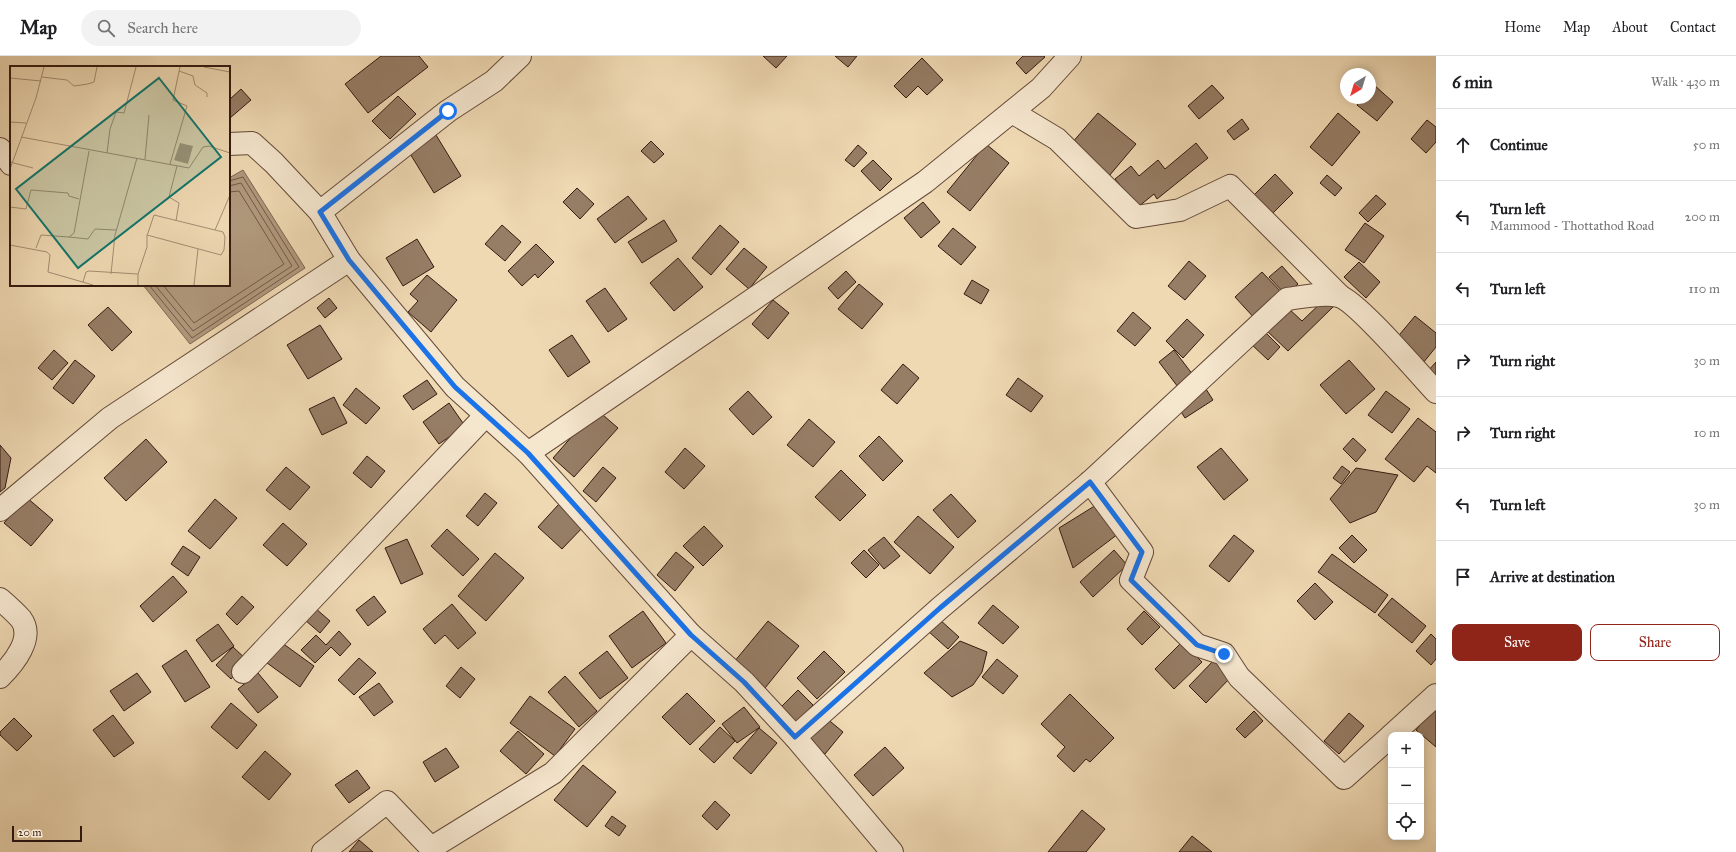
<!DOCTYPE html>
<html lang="en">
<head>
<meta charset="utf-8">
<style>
	body { margin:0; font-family:"IM FELL Great Primer",serif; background:#f2f2f2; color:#202124 }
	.controls { position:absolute; right:12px; bottom:12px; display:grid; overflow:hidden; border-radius:8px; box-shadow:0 2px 10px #0003 }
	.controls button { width:36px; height:36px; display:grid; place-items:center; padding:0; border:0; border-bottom:1px solid #e0e0e0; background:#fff; color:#202124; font:20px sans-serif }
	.compass { position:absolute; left:1340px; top:12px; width:36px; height:36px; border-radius:50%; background:#fff; box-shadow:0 2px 10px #0003; rotate:218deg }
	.scale { position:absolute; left:12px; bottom:10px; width:70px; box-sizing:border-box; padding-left:4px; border:2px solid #351a10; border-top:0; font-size:11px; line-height:14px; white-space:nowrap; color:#351a10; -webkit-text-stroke:3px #f5e6ce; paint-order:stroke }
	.stop { position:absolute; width:12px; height:12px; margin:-9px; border:3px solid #1a73e8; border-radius:50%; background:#fff }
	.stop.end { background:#1a73e8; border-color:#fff; box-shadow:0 1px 4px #0008 }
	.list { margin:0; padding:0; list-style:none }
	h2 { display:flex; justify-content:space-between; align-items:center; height:52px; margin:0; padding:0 16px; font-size:17px }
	h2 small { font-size:13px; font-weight:400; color:#757577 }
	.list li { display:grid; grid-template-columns:26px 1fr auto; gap:12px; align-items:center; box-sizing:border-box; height:72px; padding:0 16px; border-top:1px solid #e0e0e0 }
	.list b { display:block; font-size:15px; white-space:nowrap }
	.list p { margin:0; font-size:13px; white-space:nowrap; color:#757577 }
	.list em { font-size:13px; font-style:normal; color:#757577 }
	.actions { display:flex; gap:8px; padding:12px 16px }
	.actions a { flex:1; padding:9px 0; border:1px solid #8f2418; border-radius:8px; text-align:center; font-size:14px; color:#8f2418 }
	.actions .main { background:#8f2418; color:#fff }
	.icon { flex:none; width:22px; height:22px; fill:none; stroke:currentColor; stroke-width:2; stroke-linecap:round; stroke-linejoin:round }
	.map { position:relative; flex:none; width:1436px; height:796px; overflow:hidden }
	header { display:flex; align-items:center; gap:24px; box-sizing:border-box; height:56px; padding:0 20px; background:#fff; border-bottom:1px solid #e0e0e0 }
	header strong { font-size:19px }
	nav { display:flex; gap:22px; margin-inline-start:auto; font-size:14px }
	.search { width:280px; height:36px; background:#f2f2f2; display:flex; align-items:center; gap:10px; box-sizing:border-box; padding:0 14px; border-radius:22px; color:#757577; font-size:15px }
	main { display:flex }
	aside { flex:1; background:#fff }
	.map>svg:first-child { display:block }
	.water { fill:#b0987c; stroke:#7f6651 }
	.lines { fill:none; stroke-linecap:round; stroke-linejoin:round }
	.shore { stroke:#725946; stroke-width:1 }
	.building { fill:#967d65; stroke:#351a10 }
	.minor-casing { stroke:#644a39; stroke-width:24 }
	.minor { stroke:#f5e6ce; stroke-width:22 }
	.route { stroke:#1a73e8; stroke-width:5 }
	.inset-road { fill:none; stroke:#a58d72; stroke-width:1 }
	.view { fill:#0f766e; fill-opacity:0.15; stroke:#0f766e; stroke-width:2 }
	.inset-edge { fill:none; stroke:#351a10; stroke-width:2 }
</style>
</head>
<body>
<header>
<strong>Map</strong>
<div class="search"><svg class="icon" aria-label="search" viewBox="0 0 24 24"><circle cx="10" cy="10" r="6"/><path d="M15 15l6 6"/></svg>Search here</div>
<nav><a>Home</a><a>Map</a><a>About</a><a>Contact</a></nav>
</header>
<main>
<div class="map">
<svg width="1436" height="796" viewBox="0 0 1436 796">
	<rect width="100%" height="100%" fill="#efd9b3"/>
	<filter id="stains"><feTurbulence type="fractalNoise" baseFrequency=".005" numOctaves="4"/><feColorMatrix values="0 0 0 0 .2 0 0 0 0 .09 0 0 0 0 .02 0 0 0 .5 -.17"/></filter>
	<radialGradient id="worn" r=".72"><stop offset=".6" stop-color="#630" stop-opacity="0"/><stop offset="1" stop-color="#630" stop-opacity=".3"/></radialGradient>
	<path class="water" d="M243 114 305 212 190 288 143 229H229V122Z"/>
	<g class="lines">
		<g class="shore">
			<path d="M149 229 192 282 299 211 243 121 229 125"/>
			<path d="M155 229 193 275 292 210 241 127 229 130"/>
			<path d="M163 229 194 267 284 208 239 135 229 136"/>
		</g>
	</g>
	<g class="building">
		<path d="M381 0H419L428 11 368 57 345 28Z"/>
		<path d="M763 0H787L776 12Z"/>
		<path d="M835 0H857L848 11Z"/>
		<path d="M1023 0H1044L1045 1 1026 18 1016 7Z"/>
		<path d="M922 2 943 24 927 39 918 30 906 42 894 30Z"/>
		<path d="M1212 29 1224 42 1199 63 1188 50Z"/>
		<path d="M1374 29 1393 46 1377 65 1357 49 1363 42H1370V34Z"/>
		<path d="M241 33 251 44 230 62 229 44Z"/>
		<path d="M398 40 416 58 390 83 372 65Z"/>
		<path d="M1098 57 1136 88 1109 120 1071 88Z"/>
		<path d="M1338 57 1360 76 1332 110 1310 91Z"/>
		<path d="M1242 63 1249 73 1234 84 1227 75Z"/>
		<path d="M1427 64 1436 71V86L1426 97 1411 83Z"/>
		<path d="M436 79 461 120 434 137 409 96Z"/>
		<path d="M651 85 664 98 654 107 641 95Z"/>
		<path d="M1196 87 1208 102 1157 143 1154 138 1138 151 1115 123 1131 110 1139 120 1158 104 1165 113Z"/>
		<path d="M986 88 1009 107 970 155 947 136Z"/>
		<path d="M858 89 867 97 854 111 845 104Z"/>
		<path d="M873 104 892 123 880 135 861 115Z"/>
		<path d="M1275 118 1293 137 1268 162 1250 143Z"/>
		<path d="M1327 119 1342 132 1335 140 1320 127Z"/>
		<path d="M577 132 594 148 580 163 563 146Z"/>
		<path d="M1376 139 1386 148 1368 166 1359 157Z"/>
		<path d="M628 140 647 163 615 187 597 163Z"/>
		<path d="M923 146 940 166 921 182 904 162Z"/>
		<path d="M664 164 677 185 642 207 628 186Z"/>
		<path d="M1365 167 1384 180 1364 207 1345 194Z"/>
		<path d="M502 169 521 186 505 205 485 188Z"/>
		<path d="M720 169 739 186 711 219 692 202Z"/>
		<path d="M953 172 976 191 961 209 938 190Z"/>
		<path d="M417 183 434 211 403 230 386 202Z"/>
		<path d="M536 188 554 206 538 222 535 218 522 230 508 215Z"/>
		<path d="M744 192 767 211 749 233 726 213Z"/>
		<path d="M678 202 703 231 674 255 650 227Z"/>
		<path d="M1189 205 1206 220 1185 244 1168 230Z"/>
		<path d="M1359 206 1380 226 1366 242 1344 221Z"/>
		<path d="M1282 210 1298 228 1286 239 1269 221Z"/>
		<path d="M846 215 856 226 838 243 828 232Z"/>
		<path d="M1262 216 1284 239 1257 265 1235 241Z"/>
		<path d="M427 219 457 244 431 276 408 256 418 245 410 238Z"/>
		<path d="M972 224 989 234 981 248 964 238Z"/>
		<path d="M859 228 883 248 862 273 838 253Z"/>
		<path d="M605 232 627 263 608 276 586 245Z"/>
		<path d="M329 242 337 252 325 262 317 252Z"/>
		<path d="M1326 242 1334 250 1288 295 1265 273 1287 251 1302 265Z"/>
		<path d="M773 244 789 257 768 283 752 268Z"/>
		<path d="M108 251 132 276 112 295 88 269Z"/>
		<path d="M1133 256 1151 272 1135 290 1117 275Z"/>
		<path d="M1415 260 1436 277V291L1423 307 1395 284Z"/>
		<path d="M1187 263 1204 279 1183 302 1166 285Z"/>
		<path d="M320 269 342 303 308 323 287 289Z"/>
		<path d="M1263 274 1280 291 1268 304 1250 287Z"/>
		<path d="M572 279 590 306 568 321 549 294Z"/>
		<path d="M54 294 68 307 52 324 38 312Z"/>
		<path d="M1174 294 1193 319 1178 331 1159 306Z"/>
		<path d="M75 304 95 320 73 348 53 332Z"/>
		<path d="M1349 304 1375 333 1346 358 1320 329Z"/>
		<path d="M1436 306V321L1428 315Z"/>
		<path d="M903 308 919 322 897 348 881 334Z"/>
		<path d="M1018 322 1043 340 1031 356 1006 339Z"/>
		<path d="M427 324 437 338 413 354 403 340Z"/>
		<path d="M1204 330 1213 344 1185 362 1176 348Z"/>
		<path d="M356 332 380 352 366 368 343 349Z"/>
		<path d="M748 335 772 361 753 379 729 353Z"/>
		<path d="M1386 335 1410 353 1392 377 1368 359Z"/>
		<path d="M334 341 347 367 322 379 309 353Z"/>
		<path d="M449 347 465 370 439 388 423 366Z"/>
		<path d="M596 353 618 372 574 421 553 402Z"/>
		<path d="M1418 362 1436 376V417L1427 410 1414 426 1385 403Z"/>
		<path d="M809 363 835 386 813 411 787 389Z"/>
		<path d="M879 380 903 405 883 425 859 400Z"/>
		<path d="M1353 382 1366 394 1356 406 1343 393Z"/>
		<path d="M146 383 167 406 126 445 104 422Z"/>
		<path d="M0 389 11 402 5 432 0 436Z"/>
		<path d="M685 392 705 410 684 433 665 416Z"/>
		<path d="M1221 392 1248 424 1224 444 1197 411Z"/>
		<path d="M367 400 385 415 371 432 353 417Z"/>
		<path d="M1342 410 1350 416 1341 428 1333 422Z"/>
		<path d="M286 411 310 431 290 454 266 434Z"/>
		<path d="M603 411 616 422 596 446 583 435Z"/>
		<path d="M1356 412 1398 419 1376 456 1350 467 1330 443Z"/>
		<path d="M841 414 866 439 840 465 815 441Z"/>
		<path d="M485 437 497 447 478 470 466 460Z"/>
		<path d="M951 438 976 465 958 482 933 454Z"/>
		<path d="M26 441 53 464 31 490 4 467Z"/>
		<path d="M215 443 237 462 210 493 188 475Z"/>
		<path d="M1101 446 1122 475 1073 512 1059 472Z"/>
		<path d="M559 448 584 470 562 493 538 471Z"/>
		<path d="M918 460 954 491 930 518 894 486Z"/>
		<path d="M283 467 307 488 287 510 263 489Z"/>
		<path d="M704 470 723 490 703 510 683 490Z"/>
		<path d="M447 473 479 503 463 520 431 490Z"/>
		<path d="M1234 479 1254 495 1229 526 1209 510Z"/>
		<path d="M1352 479 1367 494 1354 507 1339 492Z"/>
		<path d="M884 481 900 500 884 513 868 494Z"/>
		<path d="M407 483 423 518 401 528 385 492Z"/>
		<path d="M183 490 200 501 188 520 171 508Z"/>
		<path d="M864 494 879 509 866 522 851 507Z"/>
		<path d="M1114 494 1127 509 1093 541 1080 526Z"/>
		<path d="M676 496 694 511 675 535 657 519Z"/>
		<path d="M495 497 524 522 486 565 458 540Z"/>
		<path d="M1332 498 1388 539 1375 557 1318 516Z"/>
		<path d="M173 520 187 536 153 566 140 550Z"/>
		<path d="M1315 527 1333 546 1315 564 1297 545Z"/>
		<path d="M242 540 254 551 237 569 226 558Z"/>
		<path d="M374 540 386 556 368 570 356 554Z"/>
		<path d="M1392 542 1426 570 1412 587 1378 559Z"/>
		<path d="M452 548 476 577 458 593 445 579 435 588 423 573Z"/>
		<path d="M993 549 1019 571 1003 588 978 567Z"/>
		<path d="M315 552 330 565 320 577 305 564Z"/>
		<path d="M643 555 666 587 632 612 609 580Z"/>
		<path d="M1144 555 1160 571 1142 589 1127 573Z"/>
		<path d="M939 563 959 581 948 593 928 575Z"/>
		<path d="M768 565 799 590 765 632 734 606Z"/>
		<path d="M218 568 234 590 212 606 196 584Z"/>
		<path d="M339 575 351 588 340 600 331 591 315 607 301 594 316 579 326 589Z"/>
		<path d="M1431 578 1436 583V603L1431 609 1416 595Z"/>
		<path d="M278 584 314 610 300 631 263 604Z"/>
		<path d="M960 585 987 596 982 616 973 629 952 641 924 617Z"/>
		<path d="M1182 586 1202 606 1174 633 1155 613Z"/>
		<path d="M233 591 248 605 231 623 216 609Z"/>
		<path d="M186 594 210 631 185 646 162 610Z"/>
		<path d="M607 595 628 622 600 643 579 617Z"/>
		<path d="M824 595 845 616 817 643 797 622Z"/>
		<path d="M359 602 376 617 354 639 338 624Z"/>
		<path d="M997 603 1018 620 1003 638 982 621Z"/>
		<path d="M1215 603 1232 620 1206 647 1189 630Z"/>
		<path d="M461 611 475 623 460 642 446 630Z"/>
		<path d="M137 617 151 636 124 655 110 635Z"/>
		<path d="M258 617 278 641 258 657 238 633Z"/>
		<path d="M565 620 597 655 579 671 548 636Z"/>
		<path d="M379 627 393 646 374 660 359 641Z"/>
		<path d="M798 634 813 649 792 670 777 655Z"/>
		<path d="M687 637 715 665 690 689 662 661Z"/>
		<path d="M1070 638 1114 682 1090 706 1086 703 1074 716 1057 700 1065 691 1041 668Z"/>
		<path d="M530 640 575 673 555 700 510 667Z"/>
		<path d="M231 647 257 669 237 693 211 671Z"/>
		<path d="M744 651 760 671 737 687 722 668Z"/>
		<path d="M1434 651 1436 653V691L1416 674Z"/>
		<path d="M1254 655 1263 665 1245 682 1236 673Z"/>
		<path d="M1349 657 1364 670 1339 698 1324 685Z"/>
		<path d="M113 659 134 687 114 701 93 674Z"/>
		<path d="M825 661 843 676 825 698 807 683Z"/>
		<path d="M14 662 32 680 17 695 0 679V676Z"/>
		<path d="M720 671 735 685 714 707 699 693Z"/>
		<path d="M759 672 777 687 751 718 733 702Z"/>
		<path d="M518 675 544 698 526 718 500 695Z"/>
		<path d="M885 691 904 712 873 740 854 719Z"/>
		<path d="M446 692 459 711 435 726 423 706Z"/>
		<path d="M265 695 291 718 269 744 242 721Z"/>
		<path d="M583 709 616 736 587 771 554 744Z"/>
		<path d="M357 714 370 732 349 747 335 729Z"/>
		<path d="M715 745 730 759 717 774 702 760Z"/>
		<path d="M1082 754 1105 773 1086 796H1048Z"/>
		<path d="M612 760 626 770 619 780 605 770Z"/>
		<path d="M1192 780 1212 796H1179Z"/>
		<path d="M359 784 373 796H349Z"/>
	</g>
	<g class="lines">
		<defs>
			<g id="minor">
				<path d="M1012 56 1057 83 1136 161 1180 154 1230 130 1340 240"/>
				<path d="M229 88 252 87 274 107 320 156 349 204 455 331 528 397 691 579 744 626 795 681 892 796"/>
				<path d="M0 93 11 108"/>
				<path d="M320 156 448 55 494 25 520 0"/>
				<path d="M528 397 925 126 1041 32 1070 0"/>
				<path d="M1090 426 1142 496 1131 524 1197 589 1224 598 1239 621 1344 722 1391 680"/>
				<path d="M0 454 110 362 349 204"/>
				<path d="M0 543C7 549 15 556 21 563 35 582 13 608 0 621"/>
				<path d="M243 616 486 359"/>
				<path d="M1392 679 1436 639"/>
				<path d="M795 681 940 552 1090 426 1287 243C1303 241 1323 236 1339 240 1358 246 1419 318 1436 336"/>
				<path d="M323 796 387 746 431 792 553 717 691 579"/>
			</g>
		</defs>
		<use href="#minor" class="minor-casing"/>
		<use href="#minor" class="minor"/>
	</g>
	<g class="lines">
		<path class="route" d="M448 55 320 156 349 204 455 331 528 397 691 579 744 626 795 681 940 552 1090 426 1142 496 1131 524 1197 589 1224 598"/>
	</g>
	<g transform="translate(10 10)">
		<rect width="220" height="220" fill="#efd9b3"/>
		<path d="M170 77 183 80 178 98 164 94Z" fill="#b0987c"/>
		<path class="inset-road" d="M194 1 220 6M169 5 183 10 185 19 197 27V31M32 11 57 14 64 20 78 18 84 16 87 1M0 12 31 15M0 56 16 57M11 71 179 102 193 81 199 80 220 87M97 87 100 63 106 46 114 47 126 1M135 93 139 49M0 96 23 102M160 98 177 40 163 34 170 1M0 103 26 32 34 1M0 141 16 143 21 124 58 127 59 130 69 133M166 155 169 137 159 131 167 100M205 164 220 129M59 171 78 173 85 163 106 164M0 179 37 186 40 189 38 206 83 219M26 182 31 169 59 171 64 167 79 85M101 208 105 169 127 92M73 216 76 206 79 205 128 208M128 219V208L137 181V169L138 167 144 149 213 166 215 171 214 184 211 189 137 169M184 219 188 183"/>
		<path class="view" d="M149 12 211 91 68 202 6 123Z"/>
		<rect width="220" height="220" class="inset-edge"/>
	</g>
	<rect width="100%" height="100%" filter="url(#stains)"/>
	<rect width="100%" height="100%" fill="url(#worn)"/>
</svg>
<div class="controls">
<button>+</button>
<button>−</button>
<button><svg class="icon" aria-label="locate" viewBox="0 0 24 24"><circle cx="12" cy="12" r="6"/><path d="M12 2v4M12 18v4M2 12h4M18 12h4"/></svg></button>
</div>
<svg class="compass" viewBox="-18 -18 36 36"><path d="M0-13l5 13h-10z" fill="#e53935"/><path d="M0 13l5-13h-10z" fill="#757577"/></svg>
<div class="scale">20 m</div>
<div class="stop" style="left:448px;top:55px"></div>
<div class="stop end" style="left:1224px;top:598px"></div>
</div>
<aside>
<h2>6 min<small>Walk · 430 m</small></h2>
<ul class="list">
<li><svg class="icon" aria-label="ahead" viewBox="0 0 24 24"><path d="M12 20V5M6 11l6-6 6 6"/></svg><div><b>Continue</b></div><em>50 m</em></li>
<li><svg class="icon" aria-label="left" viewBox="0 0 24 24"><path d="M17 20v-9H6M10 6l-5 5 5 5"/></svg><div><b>Turn left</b><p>Mammood - Thottathod Road</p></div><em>200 m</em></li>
<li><svg class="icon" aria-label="left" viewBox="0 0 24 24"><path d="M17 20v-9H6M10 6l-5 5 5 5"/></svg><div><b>Turn left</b></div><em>110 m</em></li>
<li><svg class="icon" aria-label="right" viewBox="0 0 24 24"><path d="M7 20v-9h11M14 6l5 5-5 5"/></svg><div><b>Turn right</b></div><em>30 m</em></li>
<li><svg class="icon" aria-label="right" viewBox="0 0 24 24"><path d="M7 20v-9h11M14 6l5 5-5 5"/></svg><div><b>Turn right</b></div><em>10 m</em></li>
<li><svg class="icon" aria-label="left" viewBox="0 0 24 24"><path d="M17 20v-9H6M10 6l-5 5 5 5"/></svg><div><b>Turn left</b></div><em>30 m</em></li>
<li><svg class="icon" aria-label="arrive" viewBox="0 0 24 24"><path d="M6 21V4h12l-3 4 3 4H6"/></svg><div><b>Arrive at destination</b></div></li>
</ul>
<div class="actions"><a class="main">Save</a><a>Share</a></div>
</aside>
</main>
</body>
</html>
